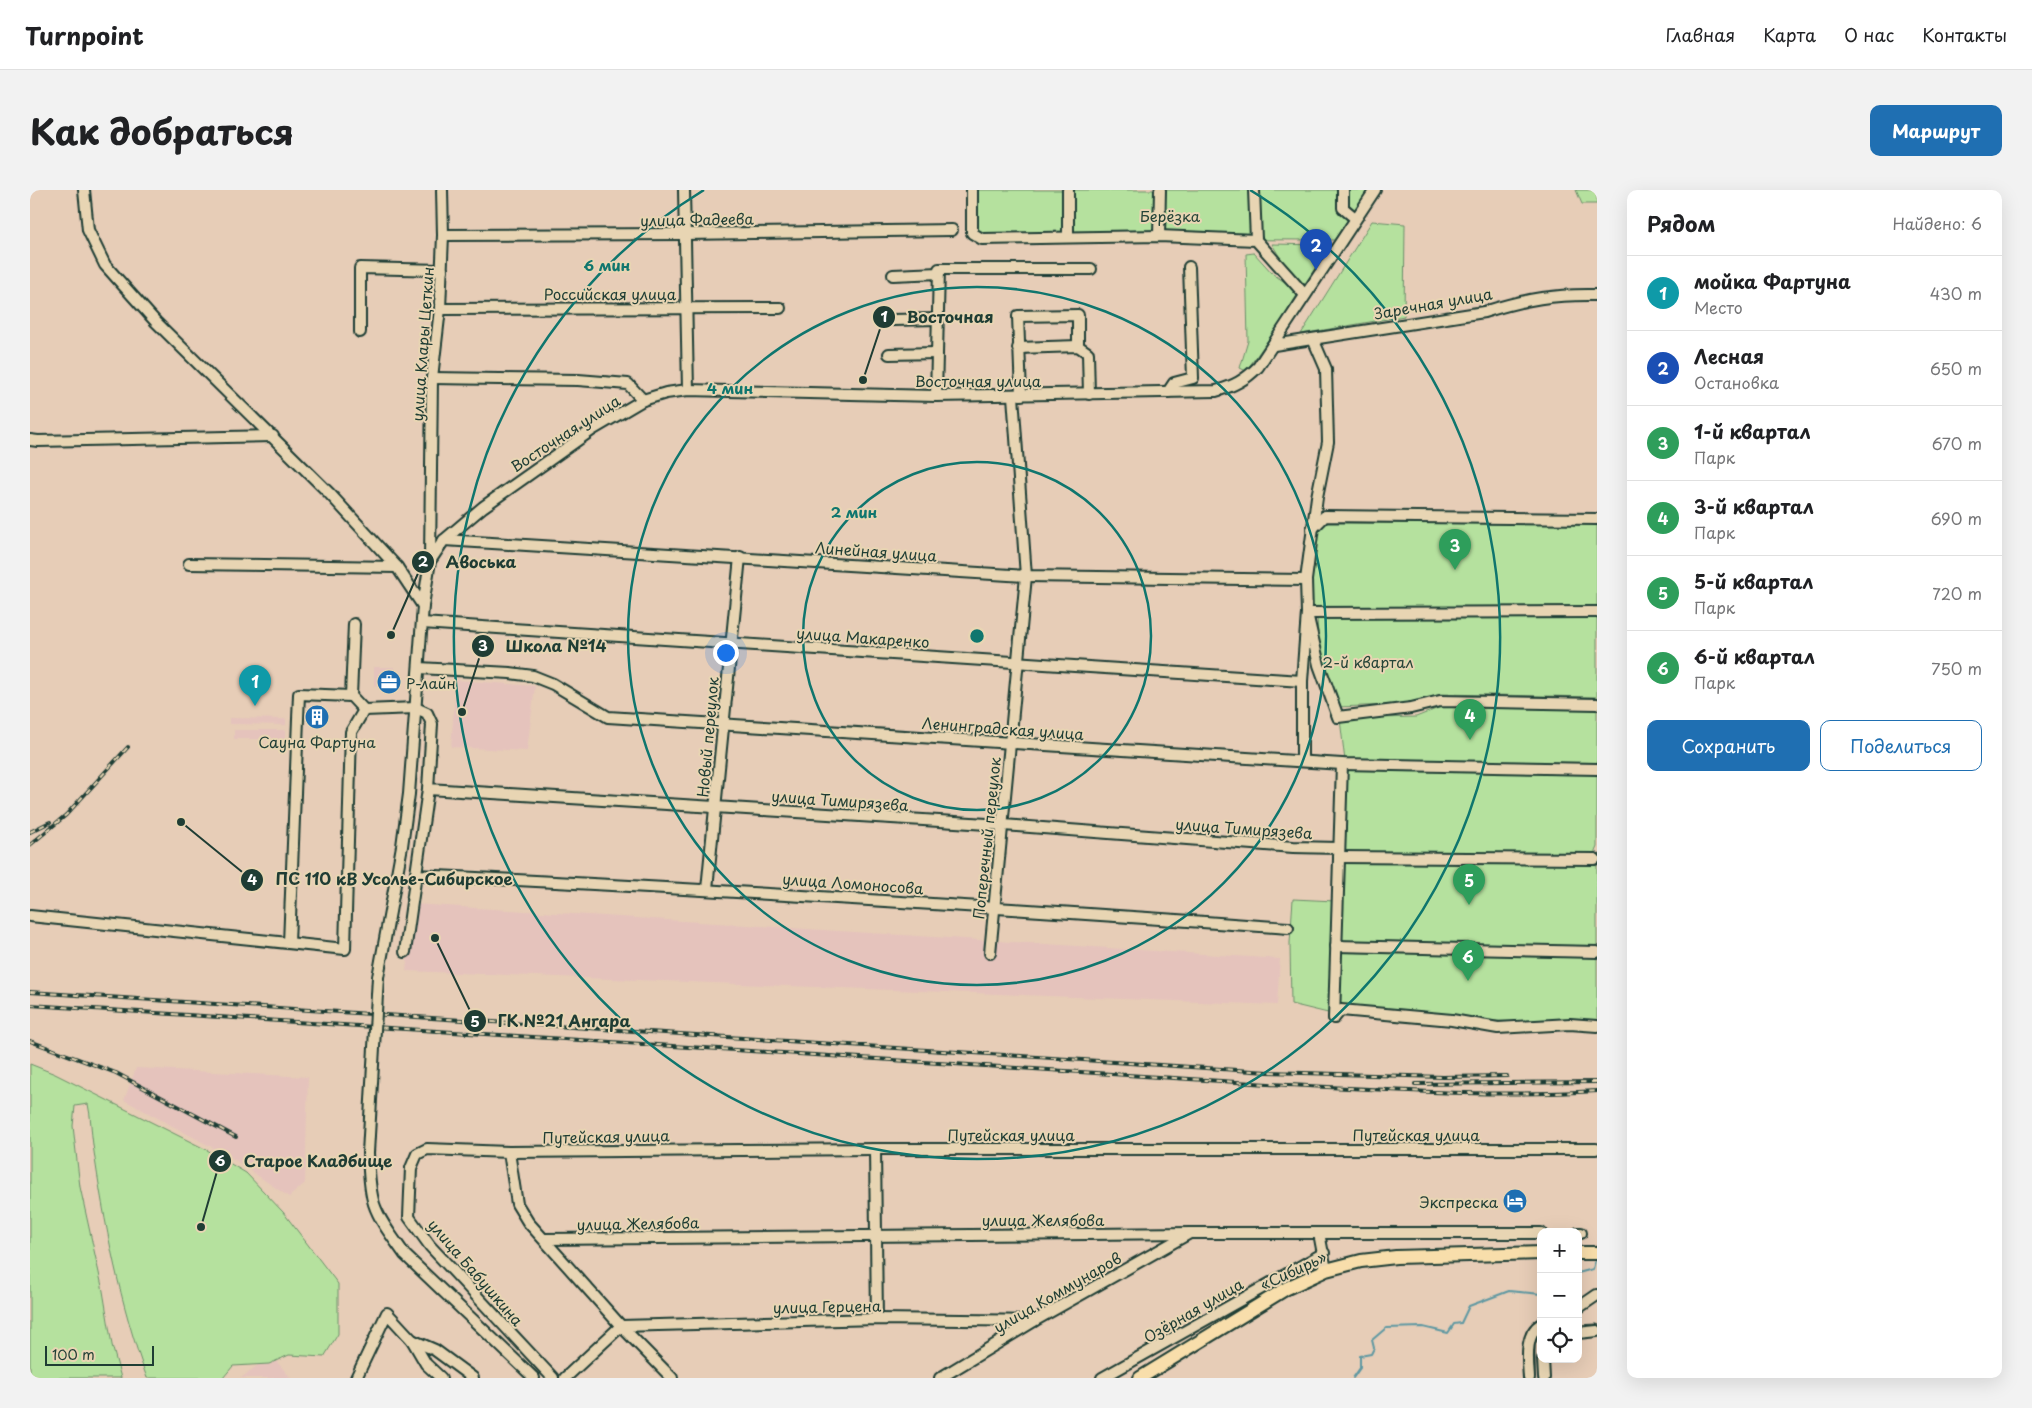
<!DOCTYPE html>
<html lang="ru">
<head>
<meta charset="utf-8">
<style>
	body { margin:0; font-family:"Playpen Sans",sans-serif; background:#f2f2f2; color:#202124 }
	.controls { position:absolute; right:15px; bottom:15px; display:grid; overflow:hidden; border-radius:10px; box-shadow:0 5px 20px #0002 }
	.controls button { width:45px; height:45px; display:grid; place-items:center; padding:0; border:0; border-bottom:1px solid #e0e0e0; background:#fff; color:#202124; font:25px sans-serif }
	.scale { position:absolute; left:15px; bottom:12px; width:109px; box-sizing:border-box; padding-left:5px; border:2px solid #1f3d34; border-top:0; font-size:14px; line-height:18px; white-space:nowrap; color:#1f3d34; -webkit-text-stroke:4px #e8d5b3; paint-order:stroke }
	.you { position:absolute; left:695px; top:462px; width:18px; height:18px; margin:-12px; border:4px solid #fff; border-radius:50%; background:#1a73e8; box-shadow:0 0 0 8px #1a73e833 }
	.badge { display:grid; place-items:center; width:32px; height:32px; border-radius:50%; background:#1f6fb2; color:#fff; font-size:16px; font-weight:700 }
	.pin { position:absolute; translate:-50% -41px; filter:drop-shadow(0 1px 2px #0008) }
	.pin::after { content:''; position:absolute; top:26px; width:18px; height:15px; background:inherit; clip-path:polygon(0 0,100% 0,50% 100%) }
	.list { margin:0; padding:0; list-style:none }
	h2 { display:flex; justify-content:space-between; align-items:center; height:65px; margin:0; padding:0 20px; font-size:21px }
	h2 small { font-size:16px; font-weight:400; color:#757577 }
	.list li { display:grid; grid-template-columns:32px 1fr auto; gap:15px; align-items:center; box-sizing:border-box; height:75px; padding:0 20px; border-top:1px solid #e0e0e0 }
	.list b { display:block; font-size:19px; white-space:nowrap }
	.list p { margin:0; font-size:16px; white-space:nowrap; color:#757577 }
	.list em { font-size:16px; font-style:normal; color:#757577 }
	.actions { display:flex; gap:10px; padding:15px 20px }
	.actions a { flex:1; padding:11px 0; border:1px solid #1f6fb2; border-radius:10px; text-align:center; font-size:18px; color:#1f6fb2 }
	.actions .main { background:#1f6fb2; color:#fff }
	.icon { flex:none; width:28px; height:28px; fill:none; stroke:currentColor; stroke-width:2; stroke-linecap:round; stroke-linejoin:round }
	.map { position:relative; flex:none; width:1567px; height:1188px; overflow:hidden; border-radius:10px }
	header { display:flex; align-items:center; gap:30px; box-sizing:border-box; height:70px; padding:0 25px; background:#fff; border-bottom:1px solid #e0e0e0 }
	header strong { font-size:24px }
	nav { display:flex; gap:28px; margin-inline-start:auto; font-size:18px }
	.intro { display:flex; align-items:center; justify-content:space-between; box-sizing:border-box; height:120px; padding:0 30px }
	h1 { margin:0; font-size:35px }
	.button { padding:12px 22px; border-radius:10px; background:#1f6fb2; color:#fff; font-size:18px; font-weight:700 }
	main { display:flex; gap:30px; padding:0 30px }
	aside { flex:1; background:#fff; border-radius:10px; box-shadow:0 5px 20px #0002 }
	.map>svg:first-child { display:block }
	.built { fill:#e5c3bc }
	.green { fill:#b5e19e; stroke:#6a8f69 }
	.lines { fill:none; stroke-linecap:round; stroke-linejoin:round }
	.stream { stroke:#5f98a2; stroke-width:2 }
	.minor-casing { stroke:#1f3d34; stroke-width:14 }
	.major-casing { stroke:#1f3d34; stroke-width:16 }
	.minor { stroke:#e8d5b3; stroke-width:10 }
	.major { stroke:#f8deab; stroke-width:12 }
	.tram { stroke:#1f3d34; stroke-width:1 }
	.rail-casing { stroke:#1f3d34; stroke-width:4 }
	.rail { stroke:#e8d5b3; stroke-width:2; stroke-dasharray:5.5; stroke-linecap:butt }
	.minor-bridge-casing { stroke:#1f3d34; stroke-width:14; stroke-linecap:butt }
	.minor-bridge { stroke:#e8d5b3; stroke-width:10 }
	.ring { fill:none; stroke:#0f766e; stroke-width:2.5 }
	.labels { text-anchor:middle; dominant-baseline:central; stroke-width:4; stroke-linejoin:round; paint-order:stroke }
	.park-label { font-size:15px; fill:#264539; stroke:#e8d5b3 }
	.street-label { font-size:15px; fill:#1f3d34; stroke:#e8d5b3 }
	.poi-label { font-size:15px; fill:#1f3d34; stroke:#e8d5b3; text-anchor:start }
	.centre { fill:#0f766e; stroke:#e8d5b3; stroke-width:2.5 }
	.ring-label { font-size:15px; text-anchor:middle; font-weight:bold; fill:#0f766e; stroke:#e8d5b3; stroke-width:4; stroke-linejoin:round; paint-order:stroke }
	.leader { fill:none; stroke:#1f3d34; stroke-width:2 }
	.callout-dot { fill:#1f3d34; stroke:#e8d5b3; stroke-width:2 }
	.mark-label { font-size:15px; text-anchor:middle; font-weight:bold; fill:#fff }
	.callout-label { font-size:16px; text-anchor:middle; font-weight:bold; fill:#1f3d34; stroke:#e8d5b3; stroke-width:4; stroke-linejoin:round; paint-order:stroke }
</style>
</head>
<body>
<header>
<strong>Turnpoint</strong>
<nav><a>Главная</a><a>Карта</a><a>О нас</a><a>Контакты</a></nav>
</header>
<div class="intro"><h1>Как добраться</h1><a class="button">Маршрут</a></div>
<main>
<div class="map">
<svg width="1567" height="1188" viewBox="0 0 1567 1188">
	<rect width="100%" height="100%" fill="#e7cdb7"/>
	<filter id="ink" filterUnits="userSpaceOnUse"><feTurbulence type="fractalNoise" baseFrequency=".02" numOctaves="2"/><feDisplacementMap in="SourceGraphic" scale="10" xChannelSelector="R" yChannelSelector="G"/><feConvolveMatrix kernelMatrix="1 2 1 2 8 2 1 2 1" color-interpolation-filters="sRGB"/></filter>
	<g filter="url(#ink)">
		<g class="built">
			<path d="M344 477H364L363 497 344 496Z"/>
			<path d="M426 490 505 496 497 561 421 557Z"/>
			<path d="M199 528 256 529V535L199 534Z"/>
			<rect x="204" y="540" width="51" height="9"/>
			<path d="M384 714 1250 769 1247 815 376 781Z"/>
			<path d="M106 878 278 887 275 993 259 1007 202 968 94 910Z"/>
			<path d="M241 1165 261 1188H211Z"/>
		</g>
		<g class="green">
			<path d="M942 0H1338L1304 50 952 49 942 43Z"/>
			<path d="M1546 0H1567V14H1552Z"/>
			<path d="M1342 31 1375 34 1374 126 1271 144Z"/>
			<path d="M1242 54 1292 55 1295 63 1272 98 1261 86Z"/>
			<path d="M1224 63 1243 84 1269 102 1248 136 1216 181 1210 178 1218 151 1216 64Z"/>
			<path d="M1297 333 1567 334V421L1279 420 1287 340Z"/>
			<path d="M1567 425V507L1410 504 1384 514 1307 517 1289 467 1287 426Z"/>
			<path d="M1411 517H1567V577L1315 571 1310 529 1386 527Z"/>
			<path d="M1315 576 1567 584V657L1563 666 1312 665Z"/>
			<path d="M1559 671 1567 676V761L1310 755 1311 673Z"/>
			<path d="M1263 709 1305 711 1302 824 1261 814 1260 753Z"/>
			<path d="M1309 759 1567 765V834L1468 831 1307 817Z"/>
			<path d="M0 874 25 884 177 960 216 983 253 1022 308 1094V1144L294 1167 259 1165 239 1174 203 1176 193 1188H117C90 1115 74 1032 63 955 61 941 61 927 58 914L45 916 43 936 50 997 73 1101 82 1155 91 1188H0Z"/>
		</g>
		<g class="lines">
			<g class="stream">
				<path d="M1548 1083 1563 1079 1566 1067"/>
				<path d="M1323 1188 1330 1178V1166L1341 1164 1344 1158 1342 1150 1356 1138 1393 1137 1418 1143 1424 1134 1431 1133 1439 1116 1479 1101 1511 1104"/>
			</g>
			<defs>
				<g id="minor">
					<path d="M54 0 58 40 75 75 126 132 299 303 367 377 393 416"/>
					<path d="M654 0 658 200"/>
					<path d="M942 0V43L952 49 1129 46 1226 50 1275 105"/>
					<path d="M1224 0 1226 50"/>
					<path d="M1313 0V18L1325 28"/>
					<path d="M413 45 655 44 922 40"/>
					<path d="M1129 46 1130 0"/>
					<path d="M1038 47V0"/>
					<path d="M863 85 909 83"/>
					<path d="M410 119 750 118"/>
					<path d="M863 130 908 129"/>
					<path d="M330 142V78L412 80"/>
					<path d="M1244 155 1454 122C1496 109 1524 104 1567 105"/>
					<path d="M988 158 1048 156 1058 163 1059 204"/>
					<path d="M859 164 907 163"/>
					<path d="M402 188 548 190 598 194 613 210"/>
					<path d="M1138 202 1144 193 1163 188 1159 77"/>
					<path d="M991 205 988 126 1048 125V156"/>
					<path d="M906 206 909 79H1061"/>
					<path d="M0 250 8 251 243 246"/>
					<path d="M1282 339 1295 326 1567 329"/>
					<path d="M414 350 996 386 1276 390"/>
					<path d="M400 370 402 188 410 119 413 45 412 0"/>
					<path d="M159 374 367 377"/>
					<path d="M1567 422 1277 423 1289 475 1308 527 1381 518 1410 511 1567 514"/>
					<path d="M392 433 1272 491"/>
					<path d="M389 478 480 483 503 486 523 494 578 527 1312 574 1567 579"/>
					<path d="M334 520 386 518 397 523 402 534 398 599 973 635 1263 657 1309 658"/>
					<path d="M1272 571V491L1277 423 1276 390 1287 307 1298 252 1296 179 1283 149"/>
					<path d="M1309 667 1565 669"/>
					<path d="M386 685C677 699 967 717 1258 738"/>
					<path d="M677 699 710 367"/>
					<path d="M0 726 315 759 321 542 334 520 321 506 324 434"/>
					<path d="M259 753 269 504 321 506"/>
					<path d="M1306 756 1567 762"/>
					<path d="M375 762 398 599"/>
					<path d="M960 763 996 386 983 206"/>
					<path d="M348 787 372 656 379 604 393 416 400 371 414 350 453 317 562 240 613 210 636 203 658 200 906 206 1186 201C1204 196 1215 190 1228 177L1345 0"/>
					<path d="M1304 828 1311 820 1422 830 1468 838 1540 834 1567 836"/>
					<path d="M1304 828 1312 574"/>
					<path d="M845 959 847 1129"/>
					<path d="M479 962 487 1014 498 1032 591 1136 642 1188"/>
					<path d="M338 963C339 980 339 998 344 1014 350 1032 364 1049 375 1065L504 1188"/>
					<path d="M1289 1043 1296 1080"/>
					<path d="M1548 1043H1551"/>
					<path d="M515 1049 1161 1043H1511"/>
					<path d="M1548 1118 1567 1105"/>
					<path d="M1548 1143 1567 1141"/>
					<path d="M382 1150 405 1160 443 1188"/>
					<path d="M1513 1169 1514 1188"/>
					<path d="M326 1188 357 1123 382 1150 396 1174 411 1188"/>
					<path d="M523 1188 400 1056 379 1027 381 978 387 964 397 959 479 962 845 959H1566"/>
					<path d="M535 1188 591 1136 847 1129 1004 1131"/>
					<path d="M910 1188 1004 1131 1160 1043"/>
					<path d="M1072 1188 1294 1063"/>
					<path d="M1499 1188C1498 1171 1494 1144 1511 1134"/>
				</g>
				<g id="major">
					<path d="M1548 1063H1567"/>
					<path d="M1110 1188 1257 1098 1296 1080 1331 1071 1366 1067 1511 1063"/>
				</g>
			</defs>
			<use href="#minor" class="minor-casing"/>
			<use href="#major" class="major-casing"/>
			<use href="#minor" class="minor"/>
			<use href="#major" class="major"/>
			<g class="tram">
				<path d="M1548 1135 1567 1134"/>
				<path d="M1505 1188V1154L1511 1142"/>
			</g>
			<defs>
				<g id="rail">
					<path d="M0 642 20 632"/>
					<path d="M0 655 36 625 98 557"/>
					<path d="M0 802 1238 882 1413 887 1477 886"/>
					<path d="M0 815 1238 894C1347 899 1457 908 1567 901"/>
					<path d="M0 851 86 883 206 947"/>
					<path d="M1385 894 1567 892"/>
				</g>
			</defs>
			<use href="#rail" class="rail-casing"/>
			<use href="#rail" class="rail"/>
			<defs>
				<path id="minor-bridge" d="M338 963 348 787"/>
			</defs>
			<use href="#minor-bridge" class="minor-bridge-casing"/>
			<use href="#minor-bridge" class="minor-bridge"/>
		</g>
	</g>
	<g class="ring">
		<circle cx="947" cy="446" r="174"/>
		<circle cx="947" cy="446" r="349"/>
		<path d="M1220 0A523 523 0 1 1 674 0"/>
	</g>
	<defs>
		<symbol id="office-disc" viewBox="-11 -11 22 22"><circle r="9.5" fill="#1f6fb2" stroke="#e8d5b3"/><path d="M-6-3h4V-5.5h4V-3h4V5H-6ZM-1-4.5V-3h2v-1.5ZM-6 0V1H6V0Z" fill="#fff"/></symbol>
		<symbol id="building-disc" viewBox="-11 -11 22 22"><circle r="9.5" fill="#1f6fb2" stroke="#e8d5b3"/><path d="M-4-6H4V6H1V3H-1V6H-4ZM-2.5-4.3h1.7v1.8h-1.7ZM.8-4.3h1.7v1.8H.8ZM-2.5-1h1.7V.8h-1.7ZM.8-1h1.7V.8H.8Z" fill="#fff"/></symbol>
		<symbol id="hotel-disc" viewBox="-11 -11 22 22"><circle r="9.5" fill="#1f6fb2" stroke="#e8d5b3"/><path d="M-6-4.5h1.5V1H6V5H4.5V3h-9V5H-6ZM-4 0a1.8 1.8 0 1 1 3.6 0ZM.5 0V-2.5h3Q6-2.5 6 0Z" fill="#fff"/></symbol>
	</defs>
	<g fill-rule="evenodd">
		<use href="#office-disc" x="345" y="478" width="28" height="28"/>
		<use href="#building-disc" x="273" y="513" width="28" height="28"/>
		<use href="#hotel-disc" x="1471" y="997" width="28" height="28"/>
	</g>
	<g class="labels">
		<g class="park-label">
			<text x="1140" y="25">Берёзка</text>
			<text x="1338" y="471">2-й квартал</text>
		</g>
		<g class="street-label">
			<text transform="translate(667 29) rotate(-1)">улица Фадеева</text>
			<text x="580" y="103">Российская улица</text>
			<text transform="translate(1403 113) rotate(-10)">Заречная улица</text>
			<text transform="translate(392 154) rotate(-86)">улица Клары Цеткин</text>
			<text x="948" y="190">Восточная улица</text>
			<text transform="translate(535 243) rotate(-33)">Восточная улица</text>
			<text transform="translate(846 361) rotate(4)">Линейная улица</text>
			<text transform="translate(833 447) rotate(4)">улица Макаренко</text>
			<text transform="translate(973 538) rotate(4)">Ленинградская улица</text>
			<text transform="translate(677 547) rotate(-85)">Новый переулок</text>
			<text transform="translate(810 610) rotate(4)">улица Тимирязева</text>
			<text transform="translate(1214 638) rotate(4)">улица Тимирязева</text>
			<text transform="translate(956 648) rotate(-84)">Поперечный переулок</text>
			<text transform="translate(823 693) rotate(4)">улица Ломоносова</text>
			<text x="981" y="944">Путейская улица</text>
			<text x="1386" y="944">Путейская улица</text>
			<text transform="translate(576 946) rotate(-1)">Путейская улица</text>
			<text x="1013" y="1029">улица Желябова</text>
			<text transform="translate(608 1033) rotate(-1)">улица Желябова</text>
			<text transform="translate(1263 1080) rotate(-25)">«Сибирь»</text>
			<text transform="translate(446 1082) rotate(49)">улица Бабушкина</text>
			<text transform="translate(1027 1102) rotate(-30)">улица Коммунаров</text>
			<text transform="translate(797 1116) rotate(-1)">улица Герцена</text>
			<text transform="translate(1163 1120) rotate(-30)">Озёрная улица</text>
		</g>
		<g class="poi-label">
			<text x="376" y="492">Р-лайн</text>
			<text x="287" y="551" text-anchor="middle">Сауна Фартуна</text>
			<text x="1468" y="1011" text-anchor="end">Экспреска</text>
		</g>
	</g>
	<circle cx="947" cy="446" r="8" class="centre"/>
	<g class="ring-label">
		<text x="577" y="81">6 мин</text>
		<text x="700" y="204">4 мин</text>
		<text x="824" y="328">2 мин</text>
	</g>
	<path class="leader" d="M833 190L854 127M361 445L393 372M432 522L453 456M151 632L222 690M405 748L445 831M171 1037L190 971"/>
	<g class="callout-dot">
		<circle cx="833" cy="190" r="5"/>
		<circle cx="361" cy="445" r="5"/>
		<circle cx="432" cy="522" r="5"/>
		<circle cx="151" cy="632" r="5"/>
		<circle cx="405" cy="748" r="5"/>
		<circle cx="171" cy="1037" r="5"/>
		<circle cx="854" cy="127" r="12"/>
		<circle cx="393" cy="372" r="12"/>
		<circle cx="453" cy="456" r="12"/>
		<circle cx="222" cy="690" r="12"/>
		<circle cx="445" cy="831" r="12"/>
		<circle cx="190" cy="971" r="12"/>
	</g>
	<g class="mark-label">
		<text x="854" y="132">1</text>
		<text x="393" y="377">2</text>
		<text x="453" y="461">3</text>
		<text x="222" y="695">4</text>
		<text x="445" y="837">5</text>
		<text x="190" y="976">6</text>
	</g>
	<g class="callout-label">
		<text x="920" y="133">Восточная</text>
		<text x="451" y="378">Авоська</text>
		<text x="526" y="462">Школа №14</text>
		<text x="364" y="695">ПС 110 кВ Усолье-Сибирское</text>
		<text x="534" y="837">ГК №21 Ангара</text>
		<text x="288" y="977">Старое Кладбище</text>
	</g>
</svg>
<div class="controls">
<button>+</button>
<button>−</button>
<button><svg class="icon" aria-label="locate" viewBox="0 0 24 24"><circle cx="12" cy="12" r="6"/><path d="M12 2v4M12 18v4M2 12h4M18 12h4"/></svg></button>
</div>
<div class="scale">100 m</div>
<div class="you"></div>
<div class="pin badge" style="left:225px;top:516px;background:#0f9aa8">1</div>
<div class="pin badge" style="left:1286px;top:80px;background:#1a4fb4">2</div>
<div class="pin badge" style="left:1425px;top:380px;background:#2e9e5b">3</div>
<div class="pin badge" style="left:1440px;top:550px;background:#2e9e5b">4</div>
<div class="pin badge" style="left:1439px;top:715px;background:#2e9e5b">5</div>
<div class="pin badge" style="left:1438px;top:791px;background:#2e9e5b">6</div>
</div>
<aside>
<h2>Рядом<small>Найдено: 6</small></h2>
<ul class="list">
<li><span class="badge" style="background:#0f9aa8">1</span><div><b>мойка Фартуна</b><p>Место</p></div><em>430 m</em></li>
<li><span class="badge" style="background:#1a4fb4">2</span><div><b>Лесная</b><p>Остановка</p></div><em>650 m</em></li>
<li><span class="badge" style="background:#2e9e5b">3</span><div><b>1-й квартал</b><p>Парк</p></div><em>670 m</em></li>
<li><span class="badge" style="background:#2e9e5b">4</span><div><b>3-й квартал</b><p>Парк</p></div><em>690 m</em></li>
<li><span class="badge" style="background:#2e9e5b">5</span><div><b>5-й квартал</b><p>Парк</p></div><em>720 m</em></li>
<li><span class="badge" style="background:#2e9e5b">6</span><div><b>6-й квартал</b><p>Парк</p></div><em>750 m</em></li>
</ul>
<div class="actions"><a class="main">Сохранить</a><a>Поделиться</a></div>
</aside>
</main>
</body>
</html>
